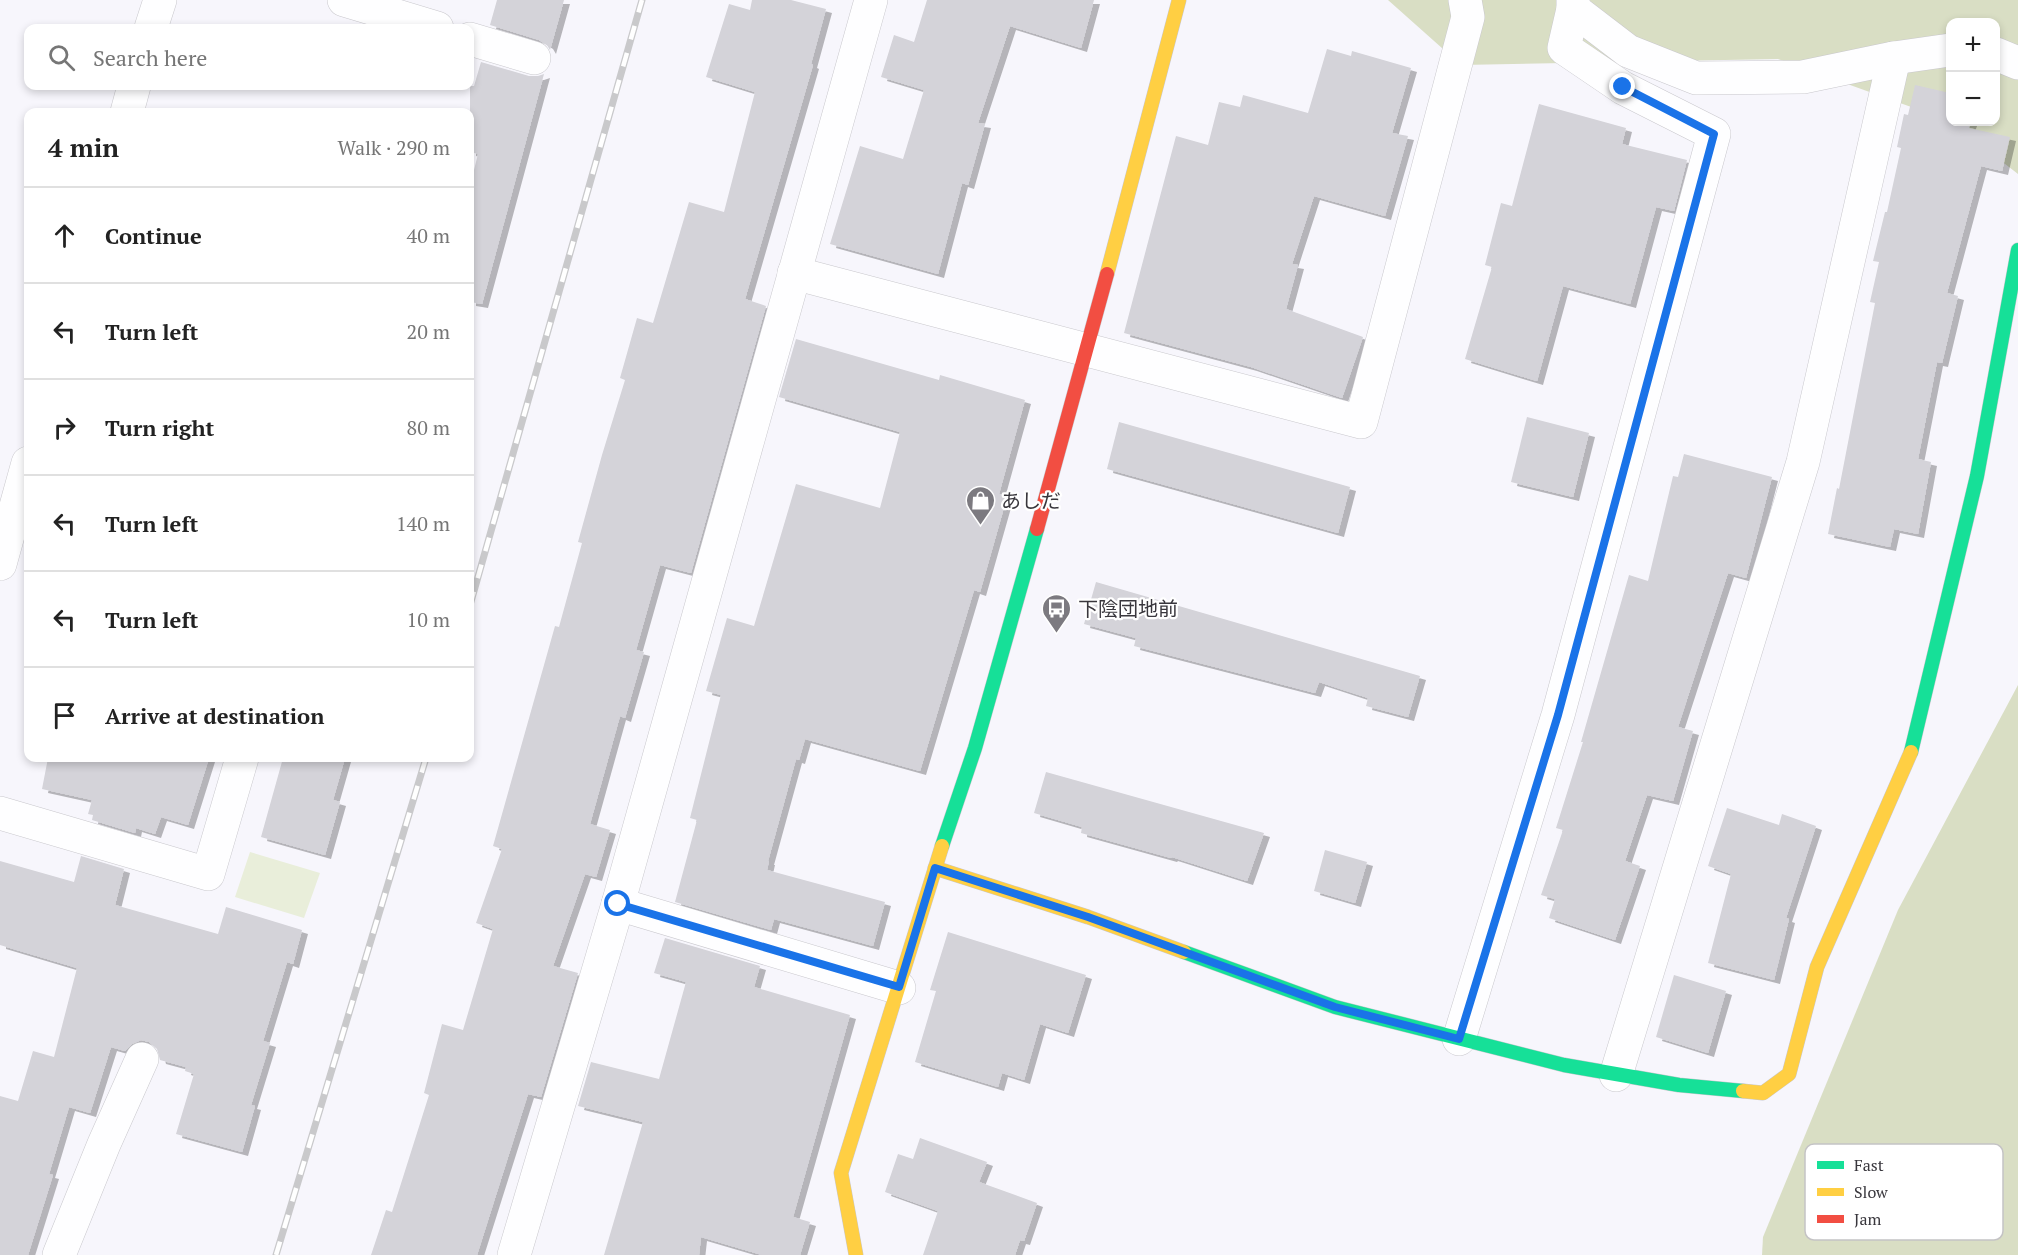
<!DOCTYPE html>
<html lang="en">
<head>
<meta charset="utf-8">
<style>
	body { margin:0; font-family:"PT Serif","Noto Sans JP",serif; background:#f2f2f2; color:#222 }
	.controls { position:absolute; right:18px; top:18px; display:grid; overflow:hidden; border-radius:12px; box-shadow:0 3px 9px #0003 }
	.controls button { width:54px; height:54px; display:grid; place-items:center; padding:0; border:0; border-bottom:2px solid #e0e0e0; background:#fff; color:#222; font:30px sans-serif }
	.stop { position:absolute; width:18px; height:18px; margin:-14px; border:4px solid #1a73e8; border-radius:50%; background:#fff }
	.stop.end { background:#1a73e8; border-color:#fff; box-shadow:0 2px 6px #0008 }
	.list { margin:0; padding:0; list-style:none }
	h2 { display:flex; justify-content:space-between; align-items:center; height:78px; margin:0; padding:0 24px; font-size:26px }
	h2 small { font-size:20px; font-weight:400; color:#767676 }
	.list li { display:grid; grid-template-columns:39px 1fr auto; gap:18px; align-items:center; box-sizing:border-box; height:96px; padding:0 24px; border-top:2px solid #e0e0e0 }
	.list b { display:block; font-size:22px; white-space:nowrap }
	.list em { font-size:20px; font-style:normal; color:#767676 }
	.icon { flex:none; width:33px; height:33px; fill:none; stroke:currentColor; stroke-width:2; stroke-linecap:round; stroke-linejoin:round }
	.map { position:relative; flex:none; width:2018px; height:1255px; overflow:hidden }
	.search { position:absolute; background:#fff; box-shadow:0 3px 9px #0003; left:24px; top:24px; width:450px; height:66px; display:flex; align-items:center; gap:15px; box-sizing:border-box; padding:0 21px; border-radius:12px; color:#767676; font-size:22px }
	.panel { position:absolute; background:#fff; box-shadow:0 3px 9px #0003; left:24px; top:108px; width:450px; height:654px; border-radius:12px }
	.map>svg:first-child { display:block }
	.green { fill:#e9eeda }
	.forest { fill:#d9dec4 }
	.building { fill:#d4d3d9; filter:url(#shadow) }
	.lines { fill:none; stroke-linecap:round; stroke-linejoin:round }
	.street-casing { stroke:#c9c8cd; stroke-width:34 }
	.fast-casing { stroke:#c9c8cd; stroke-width:15 }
	.slow-casing { stroke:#c9c8cd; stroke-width:15 }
	.jam-casing { stroke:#c9c8cd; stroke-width:15 }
	.street { stroke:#fefeff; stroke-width:33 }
	.fast { stroke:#16e098; stroke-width:14 }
	.slow { stroke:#ffcf43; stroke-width:14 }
	.jam { stroke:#f24e42; stroke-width:14 }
	.rail-casing { stroke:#c9c9cb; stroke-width:7 }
	.rail { stroke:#fff; stroke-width:4.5; stroke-dasharray:14; stroke-linecap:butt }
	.route { stroke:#1a73e8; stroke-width:8 }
	.labels { text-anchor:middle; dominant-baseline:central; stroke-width:4.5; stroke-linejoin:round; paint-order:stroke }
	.poi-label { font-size:20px; fill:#39373d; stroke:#fff; text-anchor:start }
	.key { fill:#fff; stroke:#c4c3c5; stroke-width:1.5 }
	.key-label { font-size:16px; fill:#39373d }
</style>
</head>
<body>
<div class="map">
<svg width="2018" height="1255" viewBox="0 0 2018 1255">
	<defs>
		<filter id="shadow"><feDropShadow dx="6" dy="4" stdDeviation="0" flood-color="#0004"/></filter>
	</defs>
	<rect width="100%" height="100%" fill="#f7f6fc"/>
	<path class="green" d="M250 852 320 873 304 918 235 897Z"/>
	<g class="forest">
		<path d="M1388 0H2018V174L1951 122H1996V22H1950V121L1778 59 1461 65Z"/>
		<path d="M2018 685V1255H1762L1763 1237 1898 910Z"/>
	</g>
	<g class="building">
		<path d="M497 0H564L550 50 547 45 539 40 490 25Z"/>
		<path d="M752 0H791L826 9 811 64 813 65 745 299 766 306 691 573 660 565 636 650 644 652 625 718 620 716 590 824 610 830 596 877 585 874 553 966 578 973 541 1097 528 1094 477 1255H371L386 1210 392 1212 429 1095 424 1093 442 1024 463 1030 493 929 476 923 502 849 493 846 555 626 559 627 582 543 578 542 602 455 625 380 620 378 637 318 653 323 689 202 724 212 755 92 706 77 729 4 750 10Z"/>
		<path d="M927 0H1094L1081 48 1010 26 978 123 985 124 968 185 962 183 938 274 830 244 860 146 903 159 924 90 881 77 894 35 914 42Z"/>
		<path d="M1327 49 1351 56 1352 51 1411 68 1392 133 1408 136 1385 216 1314 196 1292 264 1298 265 1286 309 1363 337 1342 398 1251 367 1124 333 1176 136 1208 145 1219 102 1240 107 1243 95 1308 113Z"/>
		<path d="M481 62 529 76H538L544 74 482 304 470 302V186L478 154 470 152V86H474Z"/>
		<path d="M1915 85 1950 93V122H1971L1969 128 2010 137 2002 171 1981 166 1947 293 1958 296 1942 363 1937 362 1918 459 1931 462 1918 534 1894 529 1890 547 1828 534 1837 488 1839 489 1875 303 1870 302 1879 262 1873 261 1885 212H1887L1901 148 1897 147 1904 114 1908 115Z"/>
		<path d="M1539 104 1626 128 1622 144 1687 160 1674 211 1656 207 1630 304 1563 286 1537 381 1465 359 1492 267 1485 265 1501 203 1512 206Z"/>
		<path d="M796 339 939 380 940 375 1025 400 999 494 1007 497 980 592 974 590 920 771 805 739 799 760 796 759 768 861H769L767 870 885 902 873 946 774 919 771 930 675 902 697 820 690 818 721 695 706 691 727 618 754 626 796 484 880 508 900 432 779 397Z"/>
		<path d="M1527 417 1589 433 1573 497 1511 482Z"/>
		<path d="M1119 422 1350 487 1338 533 1107 469Z"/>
		<path d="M1684 454 1772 477 1746 578 1728 573 1678 727 1693 731 1673 801 1647 795 1625 861 1640 866 1615 940 1549 918 1555 899 1541 895 1563 830 1556 828 1583 742H1581L1629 575 1648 581 1673 476 1678 477Z"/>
		<path d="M1096 582 1420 676 1408 717 1366 706 1368 698 1319 682 1315 693 1134 646 1136 638 1084 624Z"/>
		<path d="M48 758H209L188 825 161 817 155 834 136 828 135 833 92 820 93 815 88 814 92 800 42 789Z"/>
		<path d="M283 758H345L333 800 340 802 325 855 261 837Z"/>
		<path d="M1046 772 1264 833 1247 881 1172 857 1171 858 1081 833 1082 827 1034 813Z"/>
		<path d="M1727 808 1779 825 1782 814 1816 826 1786 918 1789 919 1774 980 1708 963 1731 874 1708 866Z"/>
		<path d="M1325 850 1367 862 1355 903 1314 891Z"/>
		<path d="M81 856 124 869 115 905 218 934 226 907 302 930 293 964 287 962 263 1041 270 1043 251 1105 255 1106 242 1152 176 1134 194 1074 185 1071 186 1067 160 1060 157 1049 149 1042 141 1040 132 1044 125 1051 111 1047 90 1113 69 1107 49 1174 53 1175 28 1255H0V1096L18 1101 33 1051 54 1057 77 968 0 945V861L74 882Z"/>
		<path d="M948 932 1086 975 1068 1033 1040 1024 1024 1080 1002 1073 998 1087 915 1062 936 991 930 990Z"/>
		<path d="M665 938 760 966 754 987 850 1015 793 1217 810 1222 800 1255H762L701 1237 699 1255H604L643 1122 578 1106 591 1062 659 1079 686 982 654 973Z"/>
		<path d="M1674 975 1726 991 1708 1053 1656 1037Z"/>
		<path d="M920 1138 987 1162 979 1182 1037 1203 1024 1241 1020 1240 1015 1255H923L938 1211 885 1192 898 1154 913 1159Z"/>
	</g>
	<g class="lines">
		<defs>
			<g id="street">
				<path d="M344 0 437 28"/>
				<path d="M1573 9 1628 51 1696 78 1803 77 1894 58 1950 50"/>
				<path d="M151 28 160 0"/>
				<path d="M470 39 534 58"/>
				<path d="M1996 54 2018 63"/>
				<path d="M127 112 134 86"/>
				<path d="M794 273 1361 422 1468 17 1465 0"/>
				<path d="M0 564 28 463"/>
				<path d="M0 813 208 874 242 758"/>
				<path d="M618 904 899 988"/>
				<path d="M1459 1039 1558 715 1714 134 1623 88 1564 48 1573 9V0"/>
				<path d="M1616 1075 1803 462 1894 58"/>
				<path d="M59 1255 104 1144 142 1059"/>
				<path d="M514 1255 618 904 871 0"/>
			</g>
			<g id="fast">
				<path d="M1911 752 1977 476 2018 250"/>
				<path d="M942 846 975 748 1037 529"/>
				<path d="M1184 952 1335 1007 1564 1065 1679 1085 1743 1091"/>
			</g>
			<g id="slow">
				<path d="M1107 274 1179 0"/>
				<path d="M935 868 1088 917 1184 952"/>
				<path d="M1743 1091 1763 1093 1789 1074 1817 967 1911 752"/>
				<path d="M856 1255 841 1173 942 846"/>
			</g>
			<path id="jam" d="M1037 529 1107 274"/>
		</defs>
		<use href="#street" class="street-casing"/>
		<use href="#fast" class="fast-casing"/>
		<use href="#slow" class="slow-casing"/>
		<use href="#jam" class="jam-casing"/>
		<use href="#street" class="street"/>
		<use href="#fast" class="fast"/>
		<use href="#slow" class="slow"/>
		<use href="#jam" class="jam"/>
		<defs>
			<g id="rail">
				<path d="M470 605 642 0"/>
				<path d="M276 1255 426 758"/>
			</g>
		</defs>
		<use href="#rail" class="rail-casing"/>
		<use href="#rail" class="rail"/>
	</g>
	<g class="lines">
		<path class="route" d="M618 904 899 987 935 868 1088 917 1335 1007 1459 1039 1558 715 1714 134 1623 87"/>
	</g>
	<defs>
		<symbol id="shop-pin" viewBox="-11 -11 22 30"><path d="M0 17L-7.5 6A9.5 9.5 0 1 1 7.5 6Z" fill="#7c7a80" stroke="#fff"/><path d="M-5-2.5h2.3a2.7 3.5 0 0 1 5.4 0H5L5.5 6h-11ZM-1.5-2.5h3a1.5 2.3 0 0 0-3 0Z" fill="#fff"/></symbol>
		<symbol id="bus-pin" viewBox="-11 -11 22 30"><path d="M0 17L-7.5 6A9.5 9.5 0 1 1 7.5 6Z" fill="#7c7a80" stroke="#fff"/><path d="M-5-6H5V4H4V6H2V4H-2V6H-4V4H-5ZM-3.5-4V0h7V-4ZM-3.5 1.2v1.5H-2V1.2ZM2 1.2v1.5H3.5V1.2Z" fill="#fff"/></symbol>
	</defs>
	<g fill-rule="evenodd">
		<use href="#shop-pin" x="964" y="484" width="33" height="45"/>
		<use href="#bus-pin" x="1040" y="592" width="33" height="45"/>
	</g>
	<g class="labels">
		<g class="poi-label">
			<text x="1001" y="500">あしだ</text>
			<text x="1078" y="608">下陰団地前</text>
		</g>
	</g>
	<rect x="1805" y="1144" width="198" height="96" rx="9" class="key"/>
	<rect x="1817" y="1161" width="27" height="8" fill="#16e098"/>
	<rect x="1817" y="1188" width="27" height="8" fill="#ffcf43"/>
	<rect x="1817" y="1215" width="27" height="8" fill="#f24e42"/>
	<g class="key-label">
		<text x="1854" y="1171">Fast</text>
		<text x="1854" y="1198">Slow</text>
		<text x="1854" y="1225">Jam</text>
	</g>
</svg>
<div class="controls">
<button>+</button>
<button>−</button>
</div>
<div class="stop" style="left:618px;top:904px"></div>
<div class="stop end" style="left:1623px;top:87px"></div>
<div class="search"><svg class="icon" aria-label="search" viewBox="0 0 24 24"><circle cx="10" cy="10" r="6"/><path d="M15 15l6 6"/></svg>Search here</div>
<section class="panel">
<h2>4 min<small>Walk · 290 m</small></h2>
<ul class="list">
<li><svg class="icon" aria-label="ahead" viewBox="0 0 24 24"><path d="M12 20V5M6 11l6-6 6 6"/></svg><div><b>Continue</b></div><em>40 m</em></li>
<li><svg class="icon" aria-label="left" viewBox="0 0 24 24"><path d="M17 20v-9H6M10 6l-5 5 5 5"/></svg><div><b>Turn left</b></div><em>20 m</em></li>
<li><svg class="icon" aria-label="right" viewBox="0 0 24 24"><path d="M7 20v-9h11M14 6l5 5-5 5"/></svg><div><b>Turn right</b></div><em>80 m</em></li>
<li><svg class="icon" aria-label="left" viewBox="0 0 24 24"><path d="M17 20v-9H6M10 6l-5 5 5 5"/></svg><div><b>Turn left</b></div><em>140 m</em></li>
<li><svg class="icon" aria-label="left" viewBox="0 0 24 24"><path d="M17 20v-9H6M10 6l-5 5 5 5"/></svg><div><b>Turn left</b></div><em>10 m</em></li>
<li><svg class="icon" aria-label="arrive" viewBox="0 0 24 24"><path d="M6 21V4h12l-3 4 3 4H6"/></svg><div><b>Arrive at destination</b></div></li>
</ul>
</section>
</div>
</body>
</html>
